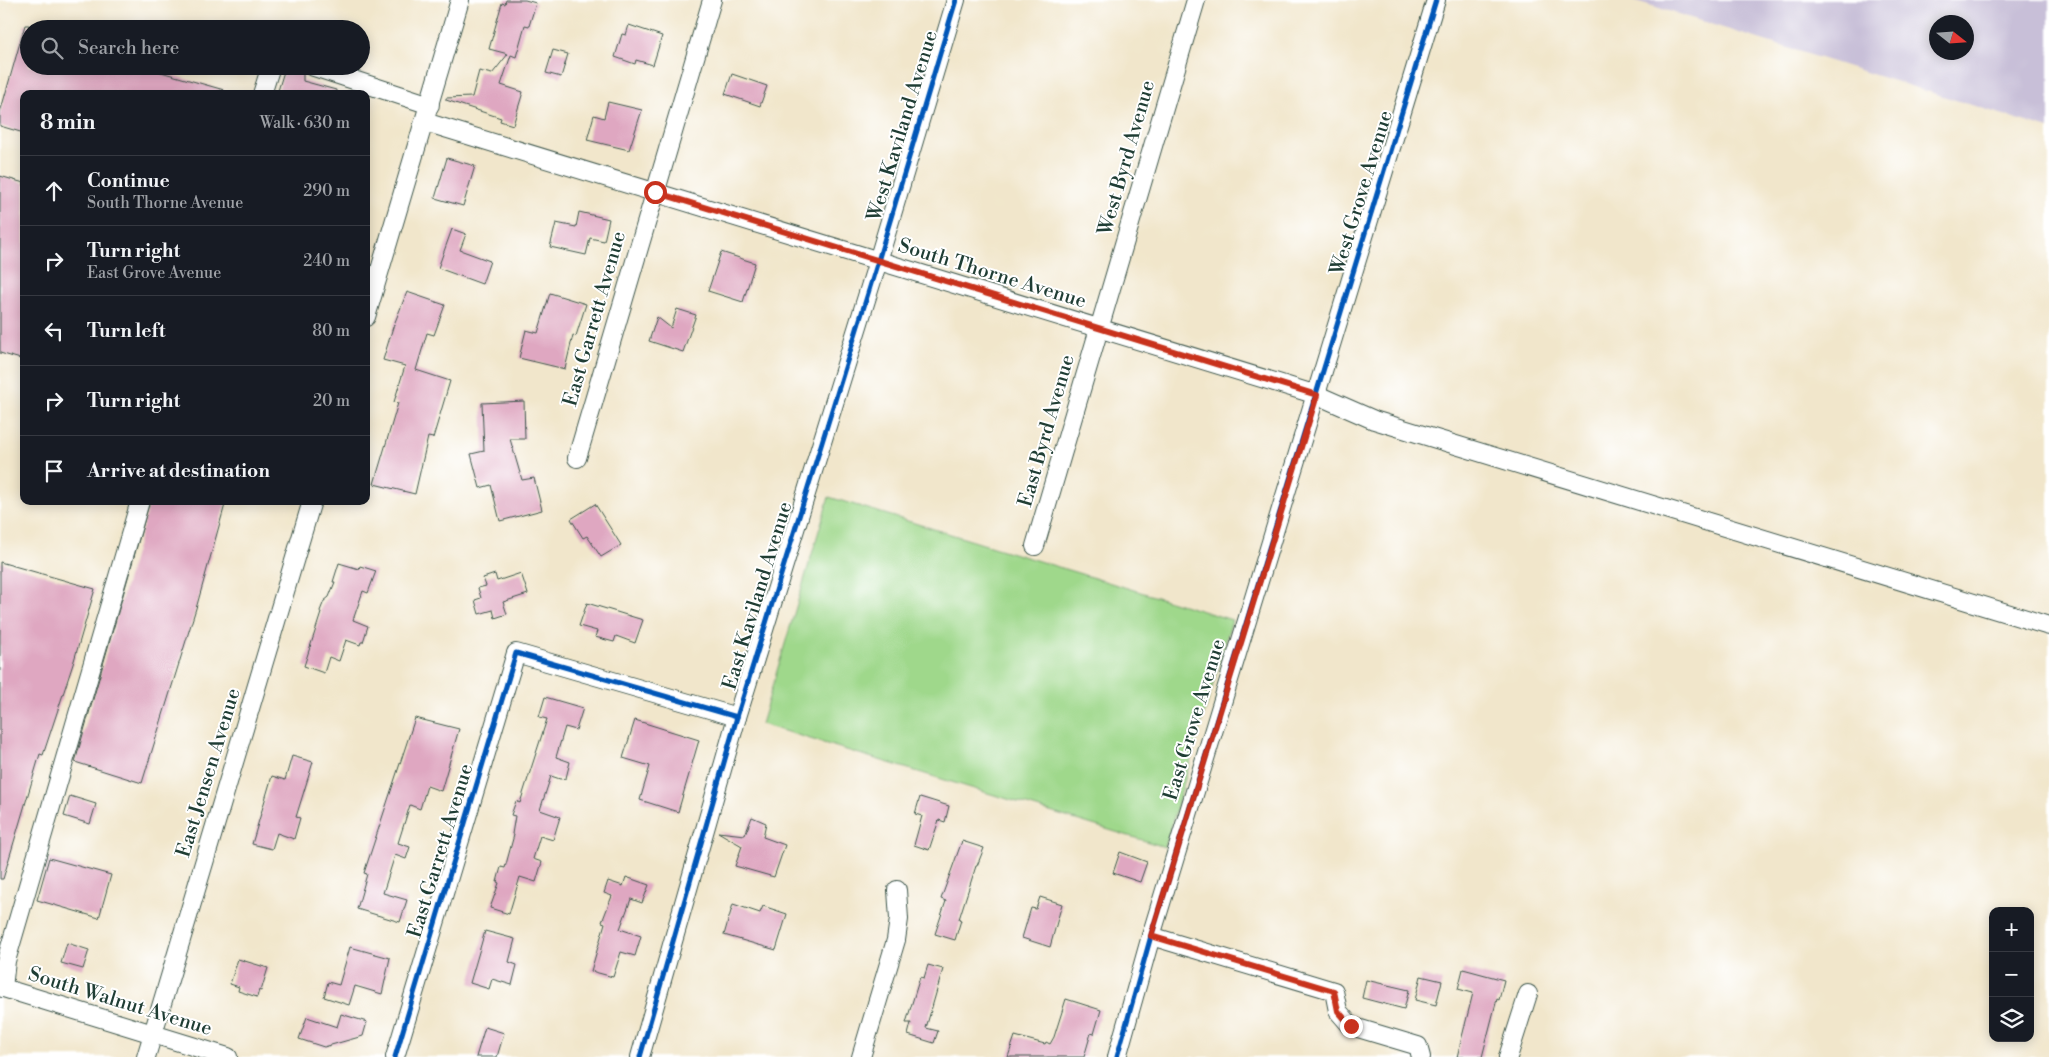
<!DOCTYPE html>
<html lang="en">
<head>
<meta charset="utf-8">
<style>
	body { margin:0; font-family:"Libre Bodoni",serif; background:#20242c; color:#f1f3f6 }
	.controls { position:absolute; right:15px; bottom:15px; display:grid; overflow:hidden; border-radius:10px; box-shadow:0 2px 12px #0003 }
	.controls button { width:45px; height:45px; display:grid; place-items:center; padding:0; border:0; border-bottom:1px solid #363941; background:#171b24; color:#f1f3f6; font:25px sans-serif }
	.compass { position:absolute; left:1929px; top:15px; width:45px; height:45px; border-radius:50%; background:#171b24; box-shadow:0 2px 12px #0003; rotate:107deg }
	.stop { position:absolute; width:15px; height:15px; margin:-11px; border:4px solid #c8321e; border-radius:50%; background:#fff }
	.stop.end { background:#c8321e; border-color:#fff; box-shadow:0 1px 5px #0008 }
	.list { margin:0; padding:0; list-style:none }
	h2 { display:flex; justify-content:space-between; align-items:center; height:65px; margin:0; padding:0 20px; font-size:21px }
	h2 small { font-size:16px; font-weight:400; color:#9ea1a6 }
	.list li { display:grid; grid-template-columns:32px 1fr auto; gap:15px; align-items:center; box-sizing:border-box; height:70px; padding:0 20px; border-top:1px solid #363941 }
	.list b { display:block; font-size:19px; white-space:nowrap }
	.list p { margin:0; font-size:16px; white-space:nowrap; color:#9ea1a6 }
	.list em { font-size:16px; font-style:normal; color:#9ea1a6 }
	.icon { flex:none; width:28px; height:28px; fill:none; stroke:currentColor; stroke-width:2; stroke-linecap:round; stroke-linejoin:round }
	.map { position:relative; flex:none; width:2049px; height:1057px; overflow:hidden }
	.search { position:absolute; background:#171b24; box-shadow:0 2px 12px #0003; left:20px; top:20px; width:350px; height:55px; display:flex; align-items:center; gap:12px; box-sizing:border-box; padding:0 18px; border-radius:28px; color:#9ea1a6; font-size:19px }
	.panel { position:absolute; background:#171b24; box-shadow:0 2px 12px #0003; left:20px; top:90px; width:350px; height:415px; border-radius:10px }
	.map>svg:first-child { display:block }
	.industrial { fill:#c8bfd8; fill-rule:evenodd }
	.green { fill:#9fd88b; stroke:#5f8a60 }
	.building { fill:#dfa7c1 }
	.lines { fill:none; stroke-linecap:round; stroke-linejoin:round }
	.minor-casing { stroke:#3e564b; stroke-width:20 }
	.minor { stroke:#fff; stroke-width:18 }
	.cycleway-casing { stroke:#fff; stroke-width:8 }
	.cycleway { stroke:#0057b8; stroke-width:5 }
	.route { stroke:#c8321e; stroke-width:6 }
	.labels { text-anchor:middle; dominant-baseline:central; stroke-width:4; stroke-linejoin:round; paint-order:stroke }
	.street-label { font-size:20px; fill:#1f3d34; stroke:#fff }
</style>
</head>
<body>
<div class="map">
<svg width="2049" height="1057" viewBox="0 0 2049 1057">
	<rect width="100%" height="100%" fill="#fff"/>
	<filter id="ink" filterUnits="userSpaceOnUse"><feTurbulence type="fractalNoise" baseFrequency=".02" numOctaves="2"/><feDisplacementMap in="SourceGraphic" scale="10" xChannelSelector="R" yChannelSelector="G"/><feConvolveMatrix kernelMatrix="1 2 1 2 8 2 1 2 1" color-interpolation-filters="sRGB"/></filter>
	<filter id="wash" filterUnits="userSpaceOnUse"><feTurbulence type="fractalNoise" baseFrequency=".0096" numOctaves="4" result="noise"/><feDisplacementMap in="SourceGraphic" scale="20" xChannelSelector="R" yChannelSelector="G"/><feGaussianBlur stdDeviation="1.12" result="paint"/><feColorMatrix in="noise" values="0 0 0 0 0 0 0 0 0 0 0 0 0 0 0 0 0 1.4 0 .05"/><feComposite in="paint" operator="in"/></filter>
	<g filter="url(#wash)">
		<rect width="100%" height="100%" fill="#f1e6cb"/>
		<path class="industrial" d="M1633 0H2049V129ZM1936 22H1966V52H1936Z"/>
		<path class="green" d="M829 497 1232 620 1165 847 761 724Z"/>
		<g id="blocks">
			<g class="building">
				<path d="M506 0H525L536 3 529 26 525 25 516 57 511 55 501 85 523 92 513 125 500 121 501 118 446 100V98L472 97 479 71 492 74 508 54 489 49 502 3 505 4Z"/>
				<path d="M25 25H29V66H140L224 90 223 94H24V133L0 126V113Z"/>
				<path d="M629 25 662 36 653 65 636 60 635 64 615 57 622 34 626 35Z"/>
				<path d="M553 50 568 54 561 77 546 73Z"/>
				<path d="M285 68 303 73V81L336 90V94H277Z"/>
				<path d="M732 74 767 86 760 106 725 94Z"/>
				<path d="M608 102 642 110 629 150 587 140 594 115 604 118Z"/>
				<path d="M447 158 475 166 463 206 435 198Z"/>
				<path d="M0 176 24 183V360L0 353Z"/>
				<path d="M579 212 609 219 604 241 590 238 586 255 550 247 556 223 576 227Z"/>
				<path d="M452 229 466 234 460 250 490 261 482 284 438 268Z"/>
				<path d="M721 252 755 263 743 302 708 291Z"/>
				<path d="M407 292 445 305 434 335 427 333 416 370 450 381 433 438 428 437 415 494 374 484 398 403 394 402 405 366 383 360 393 327Z"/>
				<path d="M550 293 586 304 576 336 573 335 565 369 519 358 526 330 538 333Z"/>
				<path d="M677 309 696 315 683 352 649 341 657 317 671 328Z"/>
				<path d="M524 401 525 439H510L522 480 534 478 542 510 500 521 491 485 480 488 471 454 484 451 482 403Z"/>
				<path d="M150 501H226L197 605 142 783 75 762Z"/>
				<path d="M595 504 621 545 601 557 587 536 583 538 571 519Z"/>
				<path d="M0 562 95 589 73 664 43 755 40 754 3 879H0Z"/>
				<path d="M339 563 359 569 360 566 376 571 368 593 363 591 353 620 368 626 363 642H361L360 645 346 640 339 661 329 657 324 673 304 666 321 613 320 611 324 601 329 597 335 582H333Z"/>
				<path d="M521 573 528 594 503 602 507 614 495 618 493 610 479 614 475 600 481 598 478 588 486 586 483 578 495 574 497 581Z"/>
				<path d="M587 603 643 620 635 643 616 636 614 642 595 637 597 631 579 626Z"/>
				<path d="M545 697 583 708 576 730 565 727 556 757 570 762 566 778 560 779 551 776 540 810 560 817 553 840 540 836 533 859 542 862 536 882 520 877 509 914 490 908 499 883 497 882 501 867 505 868 514 835 512 834 515 816 511 815 516 801 520 803 547 719 539 717Z"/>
				<path d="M415 718 459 729 441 791 427 786 420 809 410 805 398 843 410 847 406 859 395 855 383 893 407 900 400 922 357 909 367 874 364 873Z"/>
				<path d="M635 720 699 740 678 812 640 800 650 766 623 758Z"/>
				<path d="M292 756 313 762 296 817 300 818 294 839 277 833 272 849 252 844 272 776 285 780Z"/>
				<path d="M70 796 96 804 90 824 64 816Z"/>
				<path d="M920 797 949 806 945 822 939 820 929 850 914 845 922 816 915 814Z"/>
				<path d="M752 817 766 823 763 837 785 845 774 877 735 866 742 846 718 832 745 835Z"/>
				<path d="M962 841 984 848 977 866H976L959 919 961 920 955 940 935 934 946 901 941 899Z"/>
				<path d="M1120 852 1147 862 1140 882 1113 873Z"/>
				<path d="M49 858 111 875 99 918 37 900Z"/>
				<path d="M626 877 649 885 642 903 631 899 620 929 641 936 635 956 621 952 613 977 591 971 605 923 602 922 612 896 604 893 608 881 623 886Z"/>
				<path d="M1040 897 1062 904 1050 947 1022 938 1031 908 1036 909Z"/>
				<path d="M733 904 760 913 763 906 787 914 776 950 724 935Z"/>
				<path d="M485 931 515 939 509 962 517 965 512 985 492 979 489 989 470 983Z"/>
				<path d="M67 943 89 950 83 969 61 963Z"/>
				<path d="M350 947 390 958 382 994 355 986 349 1005 324 997 328 982 339 985Z"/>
				<path d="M238 959 268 968 261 991 259 990 257 997 238 991 239 987 230 984Z"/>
				<path d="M928 965 943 969 926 1028 938 1031 934 1043 908 1035 911 1023H906L920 977 924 978Z"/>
				<path d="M1463 969 1504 980 1499 1000 1497 999 1482 1057H1457L1473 993 1458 989Z"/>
				<path d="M1421 976 1442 981 1436 1005 1415 1000Z"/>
				<path d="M1366 980 1409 990 1404 1009 1362 998Z"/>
				<path d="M1066 999 1101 1010 1094 1034 1091 1033 1084 1057H1008L1015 1036 1045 1044 1046 1042 1050 1044 1054 1037Z"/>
				<path d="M341 1014 367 1022 363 1036 324 1047 299 1039 307 1017 337 1027Z"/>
				<path d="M485 1027 504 1033 497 1057H476Z"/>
			</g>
		</g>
	</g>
	<g filter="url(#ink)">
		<use href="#blocks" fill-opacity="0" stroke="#3e564b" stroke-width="1"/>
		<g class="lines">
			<defs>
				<g id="minor">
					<path d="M311 66 430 105"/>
					<path d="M262 94 271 66"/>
					<path d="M425 122 1317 395 1374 420 2049 626"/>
					<path d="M366 317 460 0"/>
					<path d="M577 458 712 0"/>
					<path d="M1035 546 1196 0"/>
					<path d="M1151 936 1334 991 1338 1011 1351 1026 1418 1046 1421 1057"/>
					<path d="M0 987 228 1057"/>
					<path d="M3 988 6 961 140 501"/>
					<path d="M146 1057 312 501"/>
					<path d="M395 1057 516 653 737 717"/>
					<path d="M640 1057 737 717 878 261 956 0"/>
					<path d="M861 1057 896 940 899 919 897 890"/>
					<path d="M1117 1057 1151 936 1436 0"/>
					<path d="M1508 1057 1528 994"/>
				</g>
			</defs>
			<use href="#minor" class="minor-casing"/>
			<use href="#minor" class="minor"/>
			<defs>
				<g id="cycleway">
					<path d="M395 1057 516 653 737 717"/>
					<path d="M640 1057 737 717 878 261 956 0"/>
					<path d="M1117 1057 1151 936 1436 0"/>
				</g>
			</defs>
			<use href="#cycleway" class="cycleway-casing"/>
			<use href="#cycleway" class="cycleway"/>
		</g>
	</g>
	<g class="lines" filter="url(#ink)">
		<path class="route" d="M655 192 1317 395 1151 936 1334 991 1338 1011 1351 1026"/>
	</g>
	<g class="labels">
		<g class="street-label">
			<text transform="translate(903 126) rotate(-73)">West Kaviland Avenue</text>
			<text transform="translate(1127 158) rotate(-74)">West Byrd Avenue</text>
			<text transform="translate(1362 193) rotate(-73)">West Grove Avenue</text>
			<text transform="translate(992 274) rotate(17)">South Thorne Avenue</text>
			<text transform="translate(595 319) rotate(-74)">East Garrett Avenue</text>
			<text transform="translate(1047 431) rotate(-74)">East Byrd Avenue</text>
			<text transform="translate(758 596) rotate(-73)">East Kaviland Avenue</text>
			<text transform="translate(1195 720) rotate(-73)">East Grove Avenue</text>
			<text transform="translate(209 773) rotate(-73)">East Jensen Avenue</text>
			<text transform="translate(441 851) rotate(-73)">East Garrett Avenue</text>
			<text transform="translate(120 1002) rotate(17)">South Walnut Avenue</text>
		</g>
	</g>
</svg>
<div class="controls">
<button>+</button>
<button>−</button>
<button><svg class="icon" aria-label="layers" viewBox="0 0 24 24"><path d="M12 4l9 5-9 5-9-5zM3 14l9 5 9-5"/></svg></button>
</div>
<svg class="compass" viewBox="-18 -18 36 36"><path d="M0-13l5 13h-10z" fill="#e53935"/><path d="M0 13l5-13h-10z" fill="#9ea1a6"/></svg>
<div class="stop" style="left:655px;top:192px"></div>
<div class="stop end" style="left:1351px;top:1026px"></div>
<div class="search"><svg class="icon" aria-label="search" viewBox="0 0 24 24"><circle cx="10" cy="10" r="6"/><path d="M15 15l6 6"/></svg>Search here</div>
<section class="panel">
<h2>8 min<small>Walk · 630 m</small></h2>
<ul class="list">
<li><svg class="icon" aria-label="ahead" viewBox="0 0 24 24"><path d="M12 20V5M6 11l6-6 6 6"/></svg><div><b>Continue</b><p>South Thorne Avenue</p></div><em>290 m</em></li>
<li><svg class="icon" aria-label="right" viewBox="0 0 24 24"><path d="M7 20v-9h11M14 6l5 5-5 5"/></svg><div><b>Turn right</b><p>East Grove Avenue</p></div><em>240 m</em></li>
<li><svg class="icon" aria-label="left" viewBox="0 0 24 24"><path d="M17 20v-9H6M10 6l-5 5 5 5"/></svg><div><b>Turn left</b></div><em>80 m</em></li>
<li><svg class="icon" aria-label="right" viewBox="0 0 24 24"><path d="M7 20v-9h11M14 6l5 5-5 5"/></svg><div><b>Turn right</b></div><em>20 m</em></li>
<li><svg class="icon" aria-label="arrive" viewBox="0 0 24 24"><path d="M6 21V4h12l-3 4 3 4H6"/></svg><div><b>Arrive at destination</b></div></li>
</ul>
</section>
</div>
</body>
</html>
